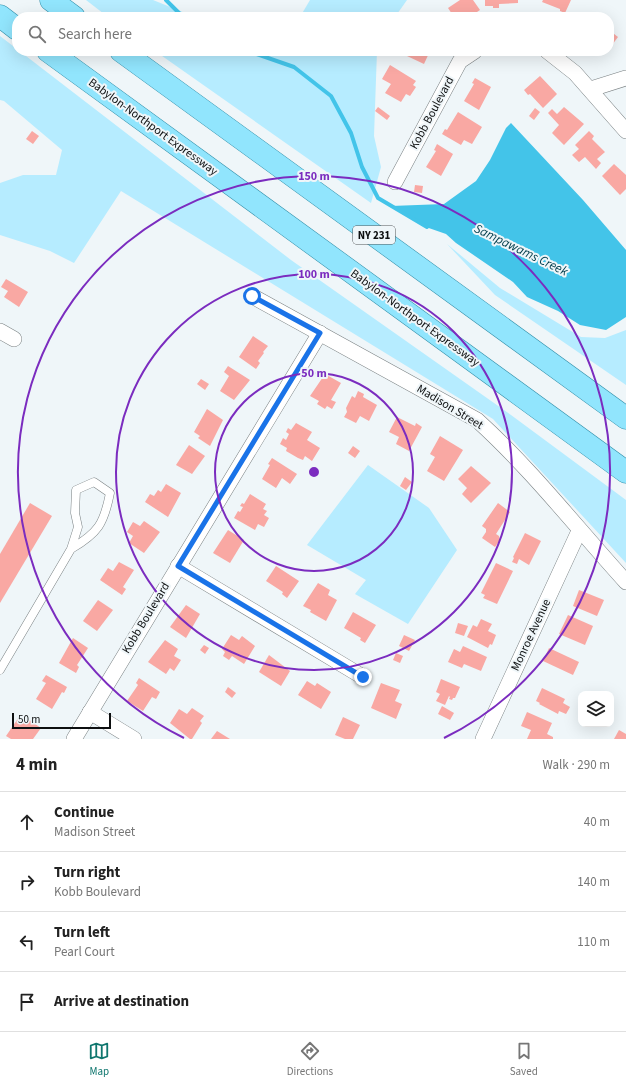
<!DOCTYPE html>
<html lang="en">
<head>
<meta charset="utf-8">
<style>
	body { margin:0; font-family:"Source Sans 3",sans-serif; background:#f6f6f6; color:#222 }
	.controls { position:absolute; right:12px; bottom:12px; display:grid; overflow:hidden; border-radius:8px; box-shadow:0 4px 16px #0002 }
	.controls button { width:36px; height:36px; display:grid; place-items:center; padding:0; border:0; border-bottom:1px solid #e0e0e0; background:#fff; color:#222; font:20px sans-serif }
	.scale { position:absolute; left:12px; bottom:10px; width:99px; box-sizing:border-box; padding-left:4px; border:2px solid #0d0f10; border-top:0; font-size:11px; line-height:14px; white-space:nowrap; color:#0d0f10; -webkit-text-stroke:3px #eff6f9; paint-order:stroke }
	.stop { position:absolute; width:12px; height:12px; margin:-9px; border:3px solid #1a73e8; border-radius:50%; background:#fff }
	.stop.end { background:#1a73e8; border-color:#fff; box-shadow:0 1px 4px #0008 }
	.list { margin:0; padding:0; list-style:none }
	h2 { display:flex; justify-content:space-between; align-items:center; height:52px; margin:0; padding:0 16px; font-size:17px }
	h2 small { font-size:13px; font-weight:400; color:#767676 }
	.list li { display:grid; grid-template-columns:26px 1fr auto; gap:12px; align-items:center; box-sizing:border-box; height:60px; padding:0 16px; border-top:1px solid #e0e0e0 }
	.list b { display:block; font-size:15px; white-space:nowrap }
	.list p { margin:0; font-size:13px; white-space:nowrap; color:#767676 }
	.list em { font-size:13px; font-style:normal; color:#767676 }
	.icon { flex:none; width:22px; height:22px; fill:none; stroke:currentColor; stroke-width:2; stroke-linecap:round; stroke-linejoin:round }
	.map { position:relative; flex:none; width:626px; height:739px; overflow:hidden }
	.search { position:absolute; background:#fff; box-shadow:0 4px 16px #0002; left:12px; right:12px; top:12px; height:44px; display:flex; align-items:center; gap:10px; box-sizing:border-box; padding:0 14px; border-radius:16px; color:#767676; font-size:15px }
	.sheet { height:292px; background:#fff }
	nav { display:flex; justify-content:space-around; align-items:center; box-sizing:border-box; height:56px; border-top:1px solid #e0e0e0; background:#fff; font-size:11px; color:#767676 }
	nav a { display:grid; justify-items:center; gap:2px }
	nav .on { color:#0f766e }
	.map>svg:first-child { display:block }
	.green { fill:#b6ecff }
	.water { fill:#43c4e9 }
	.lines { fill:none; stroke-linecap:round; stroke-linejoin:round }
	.stream { stroke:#43c4e9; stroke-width:4 }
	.building { fill:#f9a8a3 }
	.lane-casing { stroke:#7a8183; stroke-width:9 }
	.street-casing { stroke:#7a8183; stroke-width:16 }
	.primary-casing { stroke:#338fa9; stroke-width:23 }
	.lane { stroke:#fff; stroke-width:8 }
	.street { stroke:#fff; stroke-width:15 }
	.primary { stroke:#91e5fd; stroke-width:22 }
	.route { stroke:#1a73e8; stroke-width:5 }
	.ring { fill:none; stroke:#7b2cbf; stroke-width:2 }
	.labels { text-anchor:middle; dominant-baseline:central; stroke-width:4; stroke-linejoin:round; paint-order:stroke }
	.shield { fill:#eff6f9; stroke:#515456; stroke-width:1 }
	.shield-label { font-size:11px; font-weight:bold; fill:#0d0f10 }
	.street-label { font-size:12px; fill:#0d0f10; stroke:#eff6f9 }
	.water-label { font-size:13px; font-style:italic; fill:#003c4b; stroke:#eff6f9 }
	.centre { fill:#7b2cbf; stroke:#eff6f9; stroke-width:2 }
	.ring-label { font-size:12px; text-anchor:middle; font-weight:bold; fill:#7b2cbf; stroke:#eff6f9; stroke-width:4; stroke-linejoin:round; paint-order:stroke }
</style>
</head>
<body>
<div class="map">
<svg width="626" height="739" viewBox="0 0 626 739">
	<rect width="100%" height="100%" fill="#eff6f9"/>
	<g class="green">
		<path d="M86 0H153L195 17H108Z"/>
		<path d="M310 0H407L395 17H300Z"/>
		<path d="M0 36 291 260 511 415 626 500V563L493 419 121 191 74 263 50 251 0 235V183L23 175H56L62 150 4 101 0 100Z"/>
		<path d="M155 51H377L374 136 381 167 371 203Z"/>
		<path d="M447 244 500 288 581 337 605 338 626 330V385L495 295Z"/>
		<path d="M368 465 429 508 457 550 408 624 355 594 366 580 307 545Z"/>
	</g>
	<path class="water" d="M511 123 583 200 626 250V317L606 330 580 325 558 311 527 297 513 282 456 243 446 234 423 226 391 206 444 204 476 181 490 160 506 128Z"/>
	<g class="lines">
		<g class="stream">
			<path d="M166 0 183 17"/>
			<path d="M248 51 294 67 331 96 351 133 362 167 378 198 427 227"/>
		</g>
	</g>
	<g class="building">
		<path d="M460 0H473L480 10 474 14 472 12 464 17H454L448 8Z"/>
		<path d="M485 0H518V3L499 4V8H493V6H485Z"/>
		<path d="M543 0H571L565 13 560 11V9L542 2Z"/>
		<path d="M609 30 618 37 609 49Z"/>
		<path d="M409 51H430L424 64 407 56Z"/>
		<path d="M390 65 416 81 413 85 416 87 410 96 406 94 401 102 385 93 391 84 382 79Z"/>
		<path d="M540 76 557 94 543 108 530 94 528 95 524 90Z"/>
		<path d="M475 78 491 87 479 110 464 101 474 84 472 83Z"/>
		<path d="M378 107 390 116 387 120 375 111Z"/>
		<path d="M564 107 584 124 564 145 552 133 559 125 548 113 552 109 557 114Z"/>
		<path d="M535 108 540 112 534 120 529 116Z"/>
		<path d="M458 112 482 127 472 144 464 140 461 145 442 134 445 129 447 130Z"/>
		<path d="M32 131 39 136 33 144 26 139Z"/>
		<path d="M589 131 594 136 592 139 605 152 597 159 601 163 596 169 585 157 579 162 572 155 579 149 575 145Z"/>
		<path d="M437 144 453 154 441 176 426 167 436 151 434 150Z"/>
		<path d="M614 164 626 175V189L620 195 602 176Z"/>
		<path d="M415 185 423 186 422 193 414 192Z"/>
		<path d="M6 279 28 292 19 307 4 297 8 291 1 287Z"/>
		<path d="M253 336 268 346 263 352 264 353 258 361 260 363 256 369 239 357Z"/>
		<path d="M228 366 250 380 234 400 220 391 229 376 224 372Z"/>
		<path d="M325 374 341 383 331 400 336 402 332 409 327 406 325 409 317 404 319 401 310 396Z"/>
		<path d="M201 379 209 384 205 390 197 384Z"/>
		<path d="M358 391 364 394 363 397 377 405 369 421 360 416 356 423 344 417 347 412 346 408 352 396 355 398Z"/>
		<path d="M207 409 223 420 210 446 198 438 200 436 194 432Z"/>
		<path d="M397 417 415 426 416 423 422 427 409 451 396 444 399 437 389 432Z"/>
		<path d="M296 423 312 432 307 440 320 448 312 461 305 456 303 460 298 458 286 451 287 448 280 444 283 438 286 440 289 434 286 432 288 428 291 430Z"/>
		<path d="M440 436 463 450 444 481 427 471 435 457 430 454Z"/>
		<path d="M189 445 205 456 192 474 176 465Z"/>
		<path d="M353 446 360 451 355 458 348 453Z"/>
		<path d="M272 458 297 474 290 484 282 478 276 488 262 479 270 465 268 464Z"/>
		<path d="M471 466 491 483 471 503 462 494 467 488 458 479Z"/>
		<path d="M405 477 412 482 406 490 400 486Z"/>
		<path d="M166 484 181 493 168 517 145 502 150 494 154 496 158 490 161 492Z"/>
		<path d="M250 494 266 504 263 509 267 511 264 515 269 518 264 527 258 524 255 530 234 518 238 511 240 512 243 507 240 506 242 503 244 504Z"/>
		<path d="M30 503 52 516 0 603V554Z"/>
		<path d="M498 503 510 512 496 534 499 536 500 540 495 547 482 538 486 532V529L482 526Z"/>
		<path d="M144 521 160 532 144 553 129 543 133 536 127 532 133 522 140 526Z"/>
		<path d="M228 530 244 540 230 563 213 553Z"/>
		<path d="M525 533 541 541 529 565 519 559 517 564 512 562 514 558 513 557Z"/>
		<path d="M119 562 134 570 123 587 126 589 122 595 100 580 108 568 113 571Z"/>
		<path d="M496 563 513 571 497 604 483 598 485 595 481 593Z"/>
		<path d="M276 566 299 581 287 598 282 594 283 592 266 581Z"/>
		<path d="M318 583 330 590 328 595 337 600 326 621 310 612 311 610 303 606Z"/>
		<path d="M579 590 604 600 597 616 573 606Z"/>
		<path d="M98 600 113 610 97 631 83 621Z"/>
		<path d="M186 605 200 614 186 638 170 627Z"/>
		<path d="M353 612 376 625 365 643 360 640 361 638 344 628Z"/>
		<path d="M568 615 593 626 585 645 559 634Z"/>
		<path d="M481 619 492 624 488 631 496 635 492 645 490 644 488 648 467 637 473 625 477 627Z"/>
		<path d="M458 623 468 626 464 636 455 633Z"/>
		<path d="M231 635 239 640 242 636 255 646 244 664 232 656 229 660 223 656 225 652 222 649Z"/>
		<path d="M404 635 415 640 409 651 399 646Z"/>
		<path d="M73 638 88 648 77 665 79 667 76 673 59 663Z"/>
		<path d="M165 640 178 649 174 656 181 660 174 671 170 668 166 674 148 662Z"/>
		<path d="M204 645 209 648 205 654 200 650Z"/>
		<path d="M463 646 487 657 481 671 464 664 462 668 448 662 454 649 460 652Z"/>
		<path d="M549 648 579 662 573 675 543 661Z"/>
		<path d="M396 653 403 656 400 663 393 660Z"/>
		<path d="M269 655 290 671 281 686 259 672Z"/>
		<path d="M46 675 67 687 64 693 62 692 52 709 36 699 46 683 42 681Z"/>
		<path d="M139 678 160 692 156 699 152 697 143 711 127 701 138 685 136 683Z"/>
		<path d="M441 679 460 687 455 698H453L452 700 449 699 450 697 449 696 445 705 436 701 440 694 436 692Z"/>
		<path d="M307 681 315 686 317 683 331 692 321 709 298 695Z"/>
		<path d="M381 683 400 690 395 701 402 704 396 719 371 708Z"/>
		<path d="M228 687 236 693 232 698 225 692Z"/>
		<path d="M542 688 565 699 563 703 570 707 566 714 559 711 558 714 539 704 540 703 536 701Z"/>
		<path d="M442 706 454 713 450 720 438 714Z"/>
		<path d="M192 708 204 716 200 721 202 723 192 739H190L170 723 179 709 187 714Z"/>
		<path d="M527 712 552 723 547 734 553 737V739H527L531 730 521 726Z"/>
		<path d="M21 714 41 728 33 739H11L6 736Z"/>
		<path d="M343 717 360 725 353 739H345L335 735Z"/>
		<path d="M619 730 626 734V739H614Z"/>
		<path d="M217 731 230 739H211Z"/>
	</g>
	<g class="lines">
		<defs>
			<path id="lane" d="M0 670 71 549 78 527 75 513 76 490 94 482 110 493C104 524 98 533 71 549"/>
			<g id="street">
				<path d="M547 51 575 73 626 131"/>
				<path d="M591 89 626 78"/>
				<path d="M395 182 460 61 475 51"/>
				<path d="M252 296 477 420C531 469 577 528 626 582"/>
				<path d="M0 331 14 339"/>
				<path d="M178 566 363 677"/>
				<path d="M90 712 134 739"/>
				<path d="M74 739 320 333"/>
				<path d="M483 739 579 531"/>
			</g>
			<g id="primary">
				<path d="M51 0 74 17"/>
				<path d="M0 16 17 29"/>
				<path d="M48 51 626 472"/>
				<path d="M121 51 626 418"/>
			</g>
		</defs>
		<use href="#lane" class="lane-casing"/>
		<use href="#street" class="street-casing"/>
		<use href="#primary" class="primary-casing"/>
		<use href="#lane" class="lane"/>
		<use href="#street" class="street"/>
		<use href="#primary" class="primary"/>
	</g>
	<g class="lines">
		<path class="route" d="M252 296 320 333 178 566 363 677"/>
	</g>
	<g class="ring">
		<circle cx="314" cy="472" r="99"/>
		<circle cx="314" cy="472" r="198"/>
		<path d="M184 738A296 296 0 1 1 444 738"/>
	</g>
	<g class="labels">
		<rect class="shield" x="353" y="226" width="42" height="18" rx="3"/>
		<g class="shield-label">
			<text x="374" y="235">NY 231</text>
		</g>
		<g class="street-label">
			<text transform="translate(432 113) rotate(-62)">Kobb Boulevard</text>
			<text transform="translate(153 127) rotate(36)">Babylon-Northport Expressway</text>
			<text transform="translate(415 318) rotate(36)">Babylon-Northport Expressway</text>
			<text transform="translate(450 407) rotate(31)">Madison Street</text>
			<text transform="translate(146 618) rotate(-59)">Kobb Boulevard</text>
			<text transform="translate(531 635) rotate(-65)">Monroe Avenue</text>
		</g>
		<g class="water-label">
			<text transform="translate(521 250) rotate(26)">Sampawams Creek</text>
		</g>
	</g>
	<circle cx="314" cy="472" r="6" class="centre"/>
	<g class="ring-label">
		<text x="314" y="180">150 m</text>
		<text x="314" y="278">100 m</text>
		<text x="314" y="377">50 m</text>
	</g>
</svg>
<div class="controls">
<button><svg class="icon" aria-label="layers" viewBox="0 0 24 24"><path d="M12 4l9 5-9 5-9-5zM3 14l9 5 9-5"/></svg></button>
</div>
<div class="scale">50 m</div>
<div class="stop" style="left:252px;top:296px"></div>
<div class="stop end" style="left:363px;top:677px"></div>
<div class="search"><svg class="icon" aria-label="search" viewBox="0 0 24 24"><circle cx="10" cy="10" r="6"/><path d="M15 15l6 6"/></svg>Search here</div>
</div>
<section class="sheet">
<h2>4 min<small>Walk · 290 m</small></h2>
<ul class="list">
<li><svg class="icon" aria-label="ahead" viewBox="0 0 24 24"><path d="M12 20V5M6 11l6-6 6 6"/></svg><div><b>Continue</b><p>Madison Street</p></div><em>40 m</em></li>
<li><svg class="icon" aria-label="right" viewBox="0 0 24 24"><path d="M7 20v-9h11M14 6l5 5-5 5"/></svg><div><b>Turn right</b><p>Kobb Boulevard</p></div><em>140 m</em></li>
<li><svg class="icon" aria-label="left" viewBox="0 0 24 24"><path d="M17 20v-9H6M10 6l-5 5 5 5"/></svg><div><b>Turn left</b><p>Pearl Court</p></div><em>110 m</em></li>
<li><svg class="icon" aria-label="arrive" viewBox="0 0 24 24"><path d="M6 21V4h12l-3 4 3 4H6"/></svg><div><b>Arrive at destination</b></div></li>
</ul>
</section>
<nav>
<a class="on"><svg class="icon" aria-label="map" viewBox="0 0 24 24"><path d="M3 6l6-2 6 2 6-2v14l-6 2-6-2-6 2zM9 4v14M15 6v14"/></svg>Map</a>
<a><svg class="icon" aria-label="directions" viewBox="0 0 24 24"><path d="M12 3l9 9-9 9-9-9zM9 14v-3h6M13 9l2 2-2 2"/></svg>Directions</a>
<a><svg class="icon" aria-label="saved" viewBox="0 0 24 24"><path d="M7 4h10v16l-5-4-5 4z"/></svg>Saved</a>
</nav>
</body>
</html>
